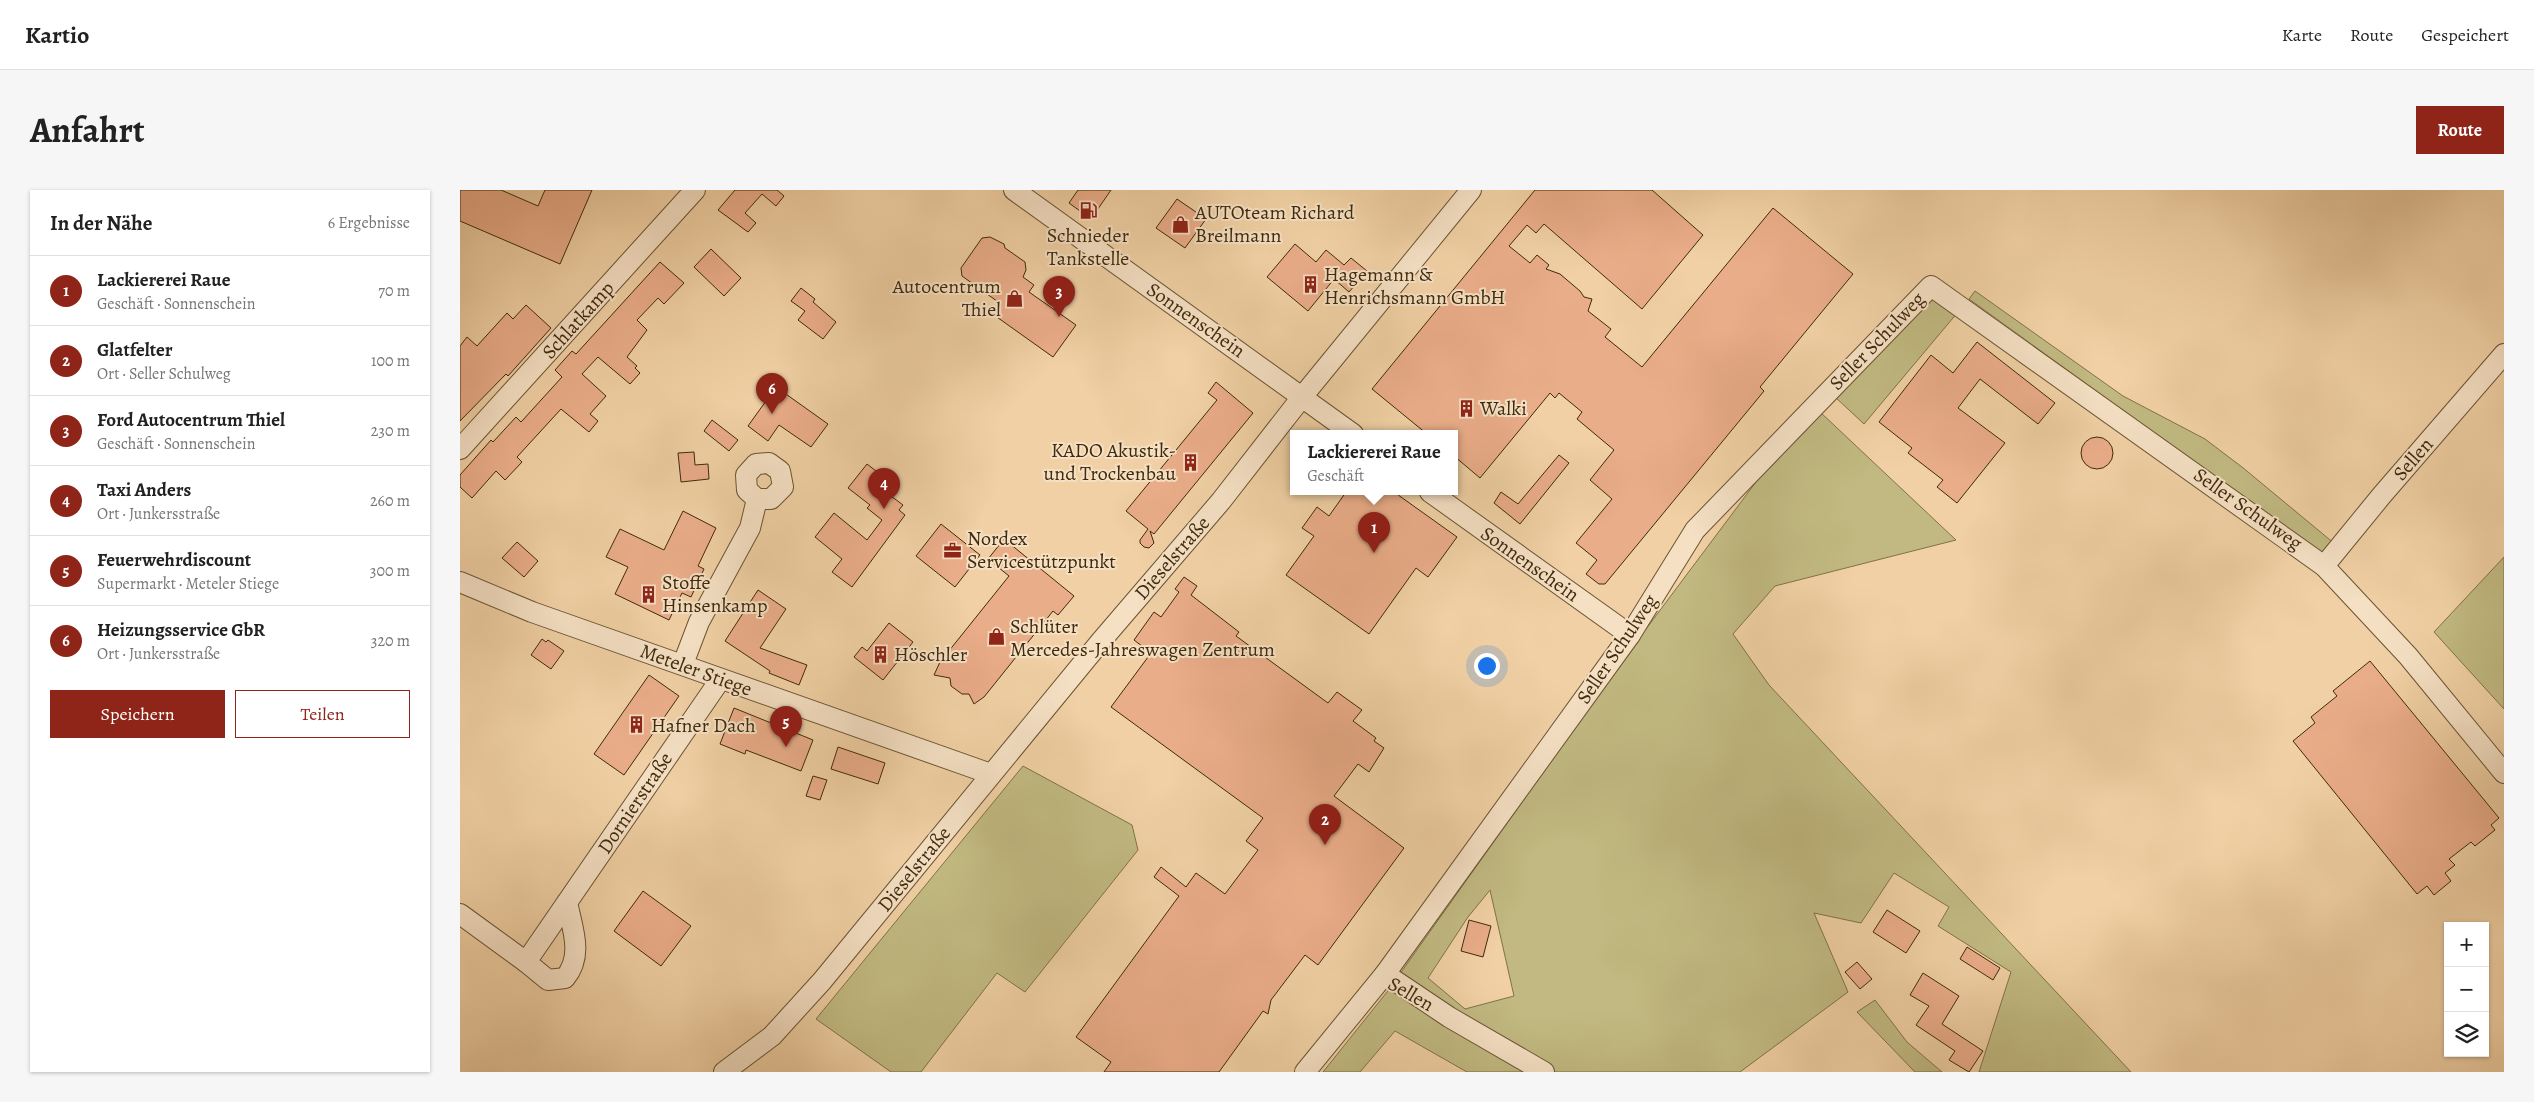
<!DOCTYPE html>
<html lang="de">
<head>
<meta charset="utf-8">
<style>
	body { margin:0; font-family:Alegreya,serif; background:#f6f6f6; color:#222 }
	.controls { position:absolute; right:15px; bottom:15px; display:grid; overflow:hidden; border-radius:0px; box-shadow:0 1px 4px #0004 }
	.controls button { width:45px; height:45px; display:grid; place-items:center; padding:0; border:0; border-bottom:1px solid #e0e0e0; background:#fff; color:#222; font:25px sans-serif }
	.you { position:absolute; left:1026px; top:475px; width:18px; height:18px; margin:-12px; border:4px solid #fff; border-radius:50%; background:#1a73e8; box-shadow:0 0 0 8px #1a73e833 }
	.badge { display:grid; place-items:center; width:32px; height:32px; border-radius:50%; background:#8f2418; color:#fff; font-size:16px; font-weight:700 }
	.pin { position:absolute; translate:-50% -41px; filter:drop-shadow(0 1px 2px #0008) }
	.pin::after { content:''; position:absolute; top:26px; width:18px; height:15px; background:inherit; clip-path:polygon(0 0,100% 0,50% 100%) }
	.popup { position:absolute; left:830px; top:240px; width:168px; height:65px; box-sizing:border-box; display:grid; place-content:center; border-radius:0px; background:#fff; filter:drop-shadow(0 1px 4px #0005); font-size:16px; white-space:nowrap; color:#767676 }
	.popup b { font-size:19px; color:#222 }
	.popup::after { content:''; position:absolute; left:50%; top:100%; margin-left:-10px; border:10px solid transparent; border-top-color:#fff }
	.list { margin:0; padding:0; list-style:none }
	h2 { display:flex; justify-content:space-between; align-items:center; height:65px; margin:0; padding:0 20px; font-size:21px }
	h2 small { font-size:16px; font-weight:400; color:#767676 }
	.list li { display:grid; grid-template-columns:32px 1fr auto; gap:15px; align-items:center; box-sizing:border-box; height:70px; padding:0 20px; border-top:1px solid #e0e0e0 }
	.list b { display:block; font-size:19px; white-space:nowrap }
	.list p { margin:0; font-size:16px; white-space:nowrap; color:#767676 }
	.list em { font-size:16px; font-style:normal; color:#767676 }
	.actions { display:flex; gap:10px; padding:15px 20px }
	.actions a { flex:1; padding:11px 0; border:1px solid #8f2418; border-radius:0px; text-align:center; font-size:18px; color:#8f2418 }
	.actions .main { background:#8f2418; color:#fff }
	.icon { flex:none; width:28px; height:28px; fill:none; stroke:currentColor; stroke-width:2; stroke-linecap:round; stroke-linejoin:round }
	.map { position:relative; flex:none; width:2044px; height:882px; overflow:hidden; border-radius:0px }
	header { display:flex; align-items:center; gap:30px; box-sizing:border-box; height:70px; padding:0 25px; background:#fff; border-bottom:1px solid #e0e0e0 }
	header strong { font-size:24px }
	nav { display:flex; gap:28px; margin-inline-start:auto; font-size:18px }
	.intro { display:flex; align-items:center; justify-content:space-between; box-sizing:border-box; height:120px; padding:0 30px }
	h1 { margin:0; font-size:35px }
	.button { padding:12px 22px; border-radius:0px; background:#8f2418; color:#fff; font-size:18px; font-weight:700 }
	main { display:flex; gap:30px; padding:0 30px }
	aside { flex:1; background:#fff; border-radius:0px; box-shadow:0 1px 4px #0004 }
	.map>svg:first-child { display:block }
	.green { fill:#c1b981; stroke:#807247; fill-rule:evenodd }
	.building { fill:#eaad89; stroke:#3f2a0d }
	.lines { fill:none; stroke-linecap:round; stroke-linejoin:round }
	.minor-casing { stroke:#6b5433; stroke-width:22 }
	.minor { stroke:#f5e0c4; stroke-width:20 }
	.labels { text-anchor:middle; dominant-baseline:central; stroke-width:4; stroke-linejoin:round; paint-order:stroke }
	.poi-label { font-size:20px; fill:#3f2a0d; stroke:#f5e0c4; text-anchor:start }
	.street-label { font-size:20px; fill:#3f2a0d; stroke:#f5e0c4 }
</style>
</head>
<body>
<header>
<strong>Kartio</strong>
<nav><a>Karte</a><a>Route</a><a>Gespeichert</a></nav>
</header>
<div class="intro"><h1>Anfahrt</h1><a class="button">Route</a></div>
<main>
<aside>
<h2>In der Nähe<small>6 Ergebnisse</small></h2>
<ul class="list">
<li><span class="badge">1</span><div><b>Lackiererei Raue</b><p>Geschäft · Sonnenschein</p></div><em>70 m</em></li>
<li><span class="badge">2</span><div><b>Glatfelter</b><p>Ort · Seller Schulweg</p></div><em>100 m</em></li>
<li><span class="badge">3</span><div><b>Ford Autocentrum Thiel</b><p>Geschäft · Sonnenschein</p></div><em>230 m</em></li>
<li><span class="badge">4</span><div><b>Taxi Anders</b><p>Ort · Junkersstraße</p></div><em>260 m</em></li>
<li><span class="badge">5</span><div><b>Feuerwehrdiscount</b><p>Supermarkt · Meteler Stiege</p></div><em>300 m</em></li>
<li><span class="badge">6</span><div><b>Heizungsservice GbR</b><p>Ort · Junkersstraße</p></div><em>320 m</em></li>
</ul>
<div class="actions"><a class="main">Speichern</a><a>Teilen</a></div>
</aside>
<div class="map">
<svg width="2044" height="882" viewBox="0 0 2044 882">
	<rect width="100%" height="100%" fill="#f0d0a4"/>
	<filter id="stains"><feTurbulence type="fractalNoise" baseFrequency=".004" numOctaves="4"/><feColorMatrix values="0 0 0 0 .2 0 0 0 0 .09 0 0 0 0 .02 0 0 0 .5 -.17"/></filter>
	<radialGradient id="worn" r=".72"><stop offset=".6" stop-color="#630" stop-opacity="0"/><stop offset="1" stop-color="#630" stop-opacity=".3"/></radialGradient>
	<g class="green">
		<path d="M1515 101 1663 206 1745 249 1782 277 1875 354 1864 366 1509 109Z"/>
		<path d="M1473 105 1498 122 1404 234 1374 206Z"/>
		<path d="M1359 221 1496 350 1315 396 1273 444 1309 495 1671 882H1519L1551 782 1478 736 1489 717 1434 683 1401 733 1354 723 1388 802 1280 882H1007L935 841 900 882H863L927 802 1168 463 1296 292ZM1030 700 1054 806 1005 819 968 788 1008 727Z"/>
		<path d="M2044 367V519L1974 442Z"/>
		<path d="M563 576 672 635 678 660 565 802 537 783 461 882H431L356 829Z"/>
		<path d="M1415 810 1447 852 1482 882H1455L1397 822Z"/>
	</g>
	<g class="building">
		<path d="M0 0H41L78 16 85 0H132L100 74 0 31Z"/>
		<path d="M275 0H317L324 6 316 16 302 4 285 23 296 33 288 42 258 20Z"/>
		<path d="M618 0H651L631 29 609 13Z"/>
		<path d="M1075 0H1192L1243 45 1182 119 1084 34 1076 43 1067 35 1049 56 1070 73 1077 65 1089 75 1086 79 1100 84 1120 101 1124 107 1132 109 1128 121 1151 139 1145 147 1182 177 1313 18 1393 84 1300 197 1304 201 1145 394H1139L1126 384 1137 370 1116 353 1152 309 1130 290 1154 260 1117 229 1122 222 1099 203 1095 208 1090 203 1020 288 994 266V244H967L912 199Z"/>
		<path d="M717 9 746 29 725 58 696 38Z"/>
		<path d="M530 47 544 54 545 58 565 72 566 80 563 87 574 95 569 102 616 135 593 167 534 125 541 114 502 86 501 78 522 48Z"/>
		<path d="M835 54 856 72 866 60 884 75 891 68 907 81 889 102 874 89 848 121 807 87Z"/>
		<path d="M251 59 281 88 264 106 234 77Z"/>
		<path d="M200 72 224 93 204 114 198 108 177 130 187 140 167 167 177 176 175 178 180 183 170 194 138 167 122 184 146 206 130 224 138 231 129 242 101 219 57 267 62 272 45 290 36 281 12 308 0 297V285L31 250 33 252 56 227 61 232 102 187 95 180 112 161 116 164Z"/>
		<path d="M341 98 355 109 353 112 376 132 363 149 338 130 345 121 331 111Z"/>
		<path d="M66 115 91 138 48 186 46 184 0 231V156L7 147 17 156 47 123 53 129Z"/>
		<path d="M1517 152 1595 213 1578 234 1520 189 1498 218 1545 253 1497 313 1477 297 1483 290 1448 263 1452 258 1419 232 1471 165 1493 183Z"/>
		<path d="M756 192 793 223 694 344 690 341 694 353 689 358 684 357 680 353V350L688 339 666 321 757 210 748 203Z"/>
		<path d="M316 197 368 234 351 257 319 235 308 251 288 236Z"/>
		<path d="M252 230 278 250 269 261 244 241Z"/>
		<circle cx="1637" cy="263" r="16"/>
		<path d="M234 262 235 275 248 274 249 289 221 292 218 263Z"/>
		<path d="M1099 265 1109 273 1060 334 1034 313 1041 302 1058 314Z"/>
		<path d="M407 274 438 298 431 306 443 315 439 320 445 325 392 397 372 382 382 369 355 347 374 323 407 350 422 330 407 318 410 315 388 298Z"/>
		<path d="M886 302H902L915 311 921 302H934L997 347 968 387 956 378 909 444 826 385 854 346 842 338 857 317 869 326Z"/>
		<path d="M223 321 256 338 238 376 244 379 231 407 222 403 209 430 155 404 168 377 146 367 160 339 204 360Z"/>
		<path d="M481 334 520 365 495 397 456 366Z"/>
		<path d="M544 349 614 406 598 425 593 421 524 507 514 514 509 504H502L491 496 490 488 474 485 480 472 549 386 528 369Z"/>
		<path d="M57 352 78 371 64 387 42 368Z"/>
		<path d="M724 387 737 396 731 405 779 442 776 446 868 513 877 502 902 520 893 531 916 548 914 551 924 558 909 582 898 574 874 606 944 658 858 775 845 765 811 810 808 824 803 821 759 882H644L651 872 616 847 719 706 694 687 701 677 726 697 736 683 765 704 798 660 786 651 803 628 651 517 691 463 674 450 694 422 701 427 719 402 715 399Z"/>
		<path d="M298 400 326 419 300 458 347 475 339 495 309 483 310 481 265 451Z"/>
		<path d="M429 433 453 452 423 490 394 467 402 457 407 461Z"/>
		<path d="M82 449 86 452 88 450 104 461 91 479 71 465Z"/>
		<path d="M1910 471 2039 628 2031 635 2035 640 2015 656 2011 652 1989 669 1995 675 1985 683 1991 691 1974 705 1967 696 1957 704 1833 551 1855 533 1851 527 1877 506 1873 501Z"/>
		<path d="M189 485 219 506 164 585 134 564Z"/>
		<path d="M274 518 353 550 341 581 286 560 285 564 260 554Z"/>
		<path d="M378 557 425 573 418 594 371 579Z"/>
		<path d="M353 586 367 590 360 610 346 606Z"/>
		<path d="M183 701 231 736 201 776 154 741Z"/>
		<path d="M1427 720 1460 741 1446 763 1413 742Z"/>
		<path d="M1009 730 1031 736 1023 767 1001 761Z"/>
		<path d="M1507 757 1540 778 1533 790 1500 769Z"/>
		<path d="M1397 772 1412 789 1400 799 1385 782Z"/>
		<path d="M1463 783 1499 806 1482 834 1523 861 1509 882 1489 870 1495 861 1456 835 1469 816 1450 805Z"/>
	</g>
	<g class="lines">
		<defs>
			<g id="minor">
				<path d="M554 0 893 244"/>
				<path d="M0 259 235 0"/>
				<path d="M970 302 1170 445"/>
				<path d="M1864 376 1922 305 2044 164"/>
				<path d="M0 392 72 422 531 584"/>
				<path d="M223 474 239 432 290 338 297 309H311L323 297 320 281 309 273 296 274 286 285 287 300 297 309"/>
				<path d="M107 712C112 738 124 765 105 788L88 790 66 772 260 490"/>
				<path d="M0 724 66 772"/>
				<path d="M925 784 989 827 1084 882"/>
				<path d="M264 882 312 846 362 791 641 451 761 311 842 207 1011 0"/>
				<path d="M845 882 925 784 1170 445 1235 340 1471 96 1864 376 1948 466 2044 583"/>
			</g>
		</defs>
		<use href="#minor" class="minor-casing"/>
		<use href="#minor" class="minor"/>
	</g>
	<defs>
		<symbol id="fuel-bare" viewBox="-9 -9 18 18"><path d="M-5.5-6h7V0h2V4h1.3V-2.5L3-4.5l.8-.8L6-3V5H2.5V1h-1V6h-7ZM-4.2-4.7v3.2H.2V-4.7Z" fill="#8f2418" stroke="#f5e0c4" stroke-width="2.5" paint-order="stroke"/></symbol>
		<symbol id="shop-bare" viewBox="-9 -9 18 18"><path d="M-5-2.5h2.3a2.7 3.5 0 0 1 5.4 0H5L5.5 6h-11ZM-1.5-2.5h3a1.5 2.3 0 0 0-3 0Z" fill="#8f2418" stroke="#f5e0c4" stroke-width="2.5" paint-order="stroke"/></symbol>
		<symbol id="building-bare" viewBox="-9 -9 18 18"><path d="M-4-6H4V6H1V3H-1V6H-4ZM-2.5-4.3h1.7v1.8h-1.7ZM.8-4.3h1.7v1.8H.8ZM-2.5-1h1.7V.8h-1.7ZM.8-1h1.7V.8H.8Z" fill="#8f2418" stroke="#f5e0c4" stroke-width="2.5" paint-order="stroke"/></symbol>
		<symbol id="office-bare" viewBox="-9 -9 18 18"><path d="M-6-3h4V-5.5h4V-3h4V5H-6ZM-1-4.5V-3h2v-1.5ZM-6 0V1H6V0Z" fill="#8f2418" stroke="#f5e0c4" stroke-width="2.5" paint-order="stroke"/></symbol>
	</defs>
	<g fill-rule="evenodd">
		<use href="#fuel-bare" x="616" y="8" width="25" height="25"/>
		<use href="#shop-bare" x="708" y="22" width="25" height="25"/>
		<use href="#building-bare" x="838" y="82" width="25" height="25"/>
		<use href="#shop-bare" x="542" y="96" width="25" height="25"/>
		<use href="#building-bare" x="994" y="206" width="25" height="25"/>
		<use href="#building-bare" x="718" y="260" width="25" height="25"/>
		<use href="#office-bare" x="480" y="348" width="25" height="25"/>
		<use href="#building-bare" x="176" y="392" width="25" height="25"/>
		<use href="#shop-bare" x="524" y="434" width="25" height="25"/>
		<use href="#building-bare" x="408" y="452" width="25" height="25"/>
		<use href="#building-bare" x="164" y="522" width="25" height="25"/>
	</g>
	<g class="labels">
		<g class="poi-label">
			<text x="735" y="22">AUTOteam Richard<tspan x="735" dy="23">Breilmann</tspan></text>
			<text x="628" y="45" text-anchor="middle">Schnieder<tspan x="628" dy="23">Tankstelle</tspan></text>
			<text x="864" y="84">Hagemann &amp;<tspan x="864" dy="23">Henrichsmann GmbH</tspan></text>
			<text x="541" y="96" text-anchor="end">Autocentrum<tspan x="541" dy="23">Thiel</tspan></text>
			<text x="1020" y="218">Walki</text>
			<text x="716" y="260" text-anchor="end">KADO Akustik-<tspan x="716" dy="23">und Trockenbau</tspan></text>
			<text x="507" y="348">Nordex<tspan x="507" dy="23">Servicestützpunkt</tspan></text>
			<text x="202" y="392">Stoffe<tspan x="202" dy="23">Hinsenkamp</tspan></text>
			<text x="550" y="436">Schlüter<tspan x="550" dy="23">Mercedes-Jahreswagen Zentrum</tspan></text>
			<text x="434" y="464">Höschler</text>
			<text x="191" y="535">Hafner Dach</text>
		</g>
		<g class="street-label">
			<text transform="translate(118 130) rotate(-48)">Schlatkamp</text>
			<text transform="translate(736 130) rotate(35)">Sonnenschein</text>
			<text transform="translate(1417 151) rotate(-46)">Seller Schulweg</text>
			<text transform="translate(1953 269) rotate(-49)">Sellen</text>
			<text transform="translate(1788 319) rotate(35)">Seller Schulweg</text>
			<text transform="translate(712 368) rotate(-49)">Dieselstraße</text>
			<text transform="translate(1070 374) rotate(35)">Sonnenschein</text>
			<text transform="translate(1157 459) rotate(-56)">Seller Schulweg</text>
			<text transform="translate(236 480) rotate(20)">Meteler Stiege</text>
			<text transform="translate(175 613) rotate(-56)">Dornierstraße</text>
			<text transform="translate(454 679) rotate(-51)">Dieselstraße</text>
			<text transform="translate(951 804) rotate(30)">Sellen</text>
		</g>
	</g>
	<rect width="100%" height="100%" filter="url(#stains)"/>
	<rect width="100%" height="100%" fill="url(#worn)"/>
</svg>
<div class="controls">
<button>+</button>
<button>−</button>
<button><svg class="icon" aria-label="layers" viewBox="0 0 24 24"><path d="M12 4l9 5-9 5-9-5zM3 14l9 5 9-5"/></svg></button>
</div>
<div class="you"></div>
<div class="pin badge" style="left:914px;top:363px">1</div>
<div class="popup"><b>Lackiererei Raue</b>Geschäft</div>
<div class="pin badge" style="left:865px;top:655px">2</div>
<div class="pin badge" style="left:599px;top:127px">3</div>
<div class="pin badge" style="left:424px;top:319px">4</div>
<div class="pin badge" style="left:326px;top:557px">5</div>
<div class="pin badge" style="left:312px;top:224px">6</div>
</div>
</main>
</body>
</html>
